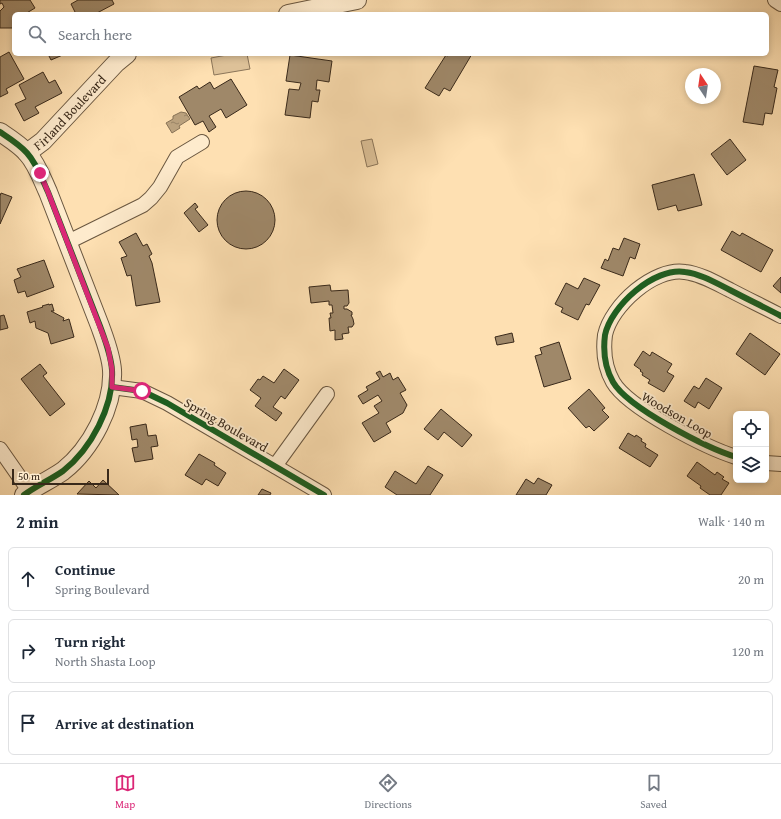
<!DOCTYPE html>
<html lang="en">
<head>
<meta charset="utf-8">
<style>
	body { margin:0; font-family:"Gentium Book Plus",serif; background:#f6f6f7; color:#1f2937 }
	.controls { position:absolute; right:12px; bottom:12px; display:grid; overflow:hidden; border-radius:6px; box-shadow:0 2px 6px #0003 }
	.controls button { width:36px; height:36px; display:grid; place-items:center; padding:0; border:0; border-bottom:1px solid #e0e1e3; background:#fff; color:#1f2937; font:20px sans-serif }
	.compass { position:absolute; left:685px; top:68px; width:36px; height:36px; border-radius:50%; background:#fff; box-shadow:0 2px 6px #0003; rotate:347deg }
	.scale { position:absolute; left:12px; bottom:10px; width:97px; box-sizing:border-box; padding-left:4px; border:2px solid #39291a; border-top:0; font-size:11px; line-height:14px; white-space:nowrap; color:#39291a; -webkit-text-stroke:3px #feebcd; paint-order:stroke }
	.stop { position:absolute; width:12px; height:12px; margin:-9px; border:3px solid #db2777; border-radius:50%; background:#fff }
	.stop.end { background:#db2777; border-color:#fff; box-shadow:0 1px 4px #0008 }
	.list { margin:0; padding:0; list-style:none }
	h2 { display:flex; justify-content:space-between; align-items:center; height:52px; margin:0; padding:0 16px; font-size:17px }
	h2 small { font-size:13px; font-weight:400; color:#747a83 }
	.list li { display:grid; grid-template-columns:26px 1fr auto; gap:12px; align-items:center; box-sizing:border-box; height:64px; margin:0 8px 8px; padding:0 8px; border:1px solid #e0e1e3; border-radius:6px }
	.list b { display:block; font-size:15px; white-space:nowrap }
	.list p { margin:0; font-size:13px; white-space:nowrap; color:#747a83 }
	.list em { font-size:13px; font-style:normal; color:#747a83 }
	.icon { flex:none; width:22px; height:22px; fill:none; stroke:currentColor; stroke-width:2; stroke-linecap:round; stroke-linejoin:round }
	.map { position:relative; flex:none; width:781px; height:495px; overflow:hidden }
	.search { position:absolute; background:#fff; box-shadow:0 2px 6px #0003; left:12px; right:12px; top:12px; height:44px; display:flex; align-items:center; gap:10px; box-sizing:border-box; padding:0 14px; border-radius:6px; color:#747a83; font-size:15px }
	.sheet { height:268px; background:#fff }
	nav { display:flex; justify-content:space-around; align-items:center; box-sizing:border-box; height:56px; border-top:1px solid #e0e1e3; background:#fff; font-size:11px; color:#747a83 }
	nav a { display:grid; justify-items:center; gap:2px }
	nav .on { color:#db2777 }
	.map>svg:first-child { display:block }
	.grass { fill:#ddc198; stroke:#8b7559 }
	.water { fill:url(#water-ripples); stroke:#877256 }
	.building { fill:#9f8869; stroke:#39291a }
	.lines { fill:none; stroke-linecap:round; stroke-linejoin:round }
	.minor-casing { stroke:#6a5740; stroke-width:16 }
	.tertiary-casing { stroke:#6a5740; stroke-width:20 }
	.minor { stroke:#feebcd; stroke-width:14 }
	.tertiary { stroke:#feebcd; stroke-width:18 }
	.cycleway-casing { stroke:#feebcd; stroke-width:8 }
	.cycleway { stroke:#1b5e20; stroke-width:6 }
	.route { stroke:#db2777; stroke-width:5 }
	.labels { text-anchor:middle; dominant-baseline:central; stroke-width:3.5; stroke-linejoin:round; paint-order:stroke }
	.street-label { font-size:13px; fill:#39291a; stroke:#feebcd }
</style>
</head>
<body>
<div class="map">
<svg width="781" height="495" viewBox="0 0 781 495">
	<defs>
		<pattern id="water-ripples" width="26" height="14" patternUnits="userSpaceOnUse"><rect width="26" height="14" fill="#bba27e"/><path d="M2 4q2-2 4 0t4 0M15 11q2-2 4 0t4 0" fill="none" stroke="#998466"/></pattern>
	</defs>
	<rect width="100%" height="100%" fill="#fee0b2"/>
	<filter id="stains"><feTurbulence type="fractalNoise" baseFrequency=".005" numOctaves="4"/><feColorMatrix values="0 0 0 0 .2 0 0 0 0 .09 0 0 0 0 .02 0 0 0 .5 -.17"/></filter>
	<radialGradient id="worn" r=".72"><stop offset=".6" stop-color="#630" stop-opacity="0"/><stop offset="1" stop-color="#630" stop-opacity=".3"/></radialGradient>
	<g class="grass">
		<path d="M232 54H247L250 69 214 75 211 58Z"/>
		<path d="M372 139 378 164 367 167 361 141Z"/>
	</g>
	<path class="water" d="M181 112 186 113 190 119 179 126 180 128 172 133 166 123 173 119V116Z"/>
	<g class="building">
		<path d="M0 0H30L35 8 25 14H14V28H0V11L4 7 2 3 0 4Z"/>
		<path d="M78 0H112L114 4 97 13V14H76L71 4Z"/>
		<path d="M9 52 24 79 6 89 8 93 0 97V57Z"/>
		<path d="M48 54H65L51 60Z"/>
		<path d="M449 54H472L450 91 444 88 439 96 425 88 446 55 448 56Z"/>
		<path d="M290 55 332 61 329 82 317 80 316 90H320L318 102 312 101 310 118 285 115 289 89 299 90 301 83 286 81Z"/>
		<path d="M754 66 778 70 774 87 777 88 772 114 765 113 763 125 743 122Z"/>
		<path d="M43 72 49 83 55 80 62 93 35 107 39 113 24 121 15 104 26 99 19 85Z"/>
		<path d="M231 79 247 105 226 118 221 109 209 116 216 127 209 132 203 121 195 125 179 97 197 86 199 89 210 82 214 89Z"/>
		<path d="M730 139 746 160 727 175 711 154Z"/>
		<path d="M694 174 702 205 678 211 676 205 658 210 652 185Z"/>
		<circle cx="246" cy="220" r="29"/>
		<path d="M1 193 12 197 0 224V196Z"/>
		<path d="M195 203 198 207 195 209 208 225 199 232 184 213Z"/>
		<path d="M732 231 740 236 742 233 773 250 761 272 721 250Z"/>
		<path d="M136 233 143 246 147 244 152 254 149 256 152 263 160 302 136 306 131 275 127 276 121 258 127 256 119 242Z"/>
		<path d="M624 238 640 244 635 259 630 257 623 276 601 268 605 259 608 261 613 248 619 250Z"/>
		<path d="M44 260 54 287 27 297 25 291 18 293 14 280 21 277 17 269Z"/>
		<path d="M781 277V293L773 286Z"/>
		<path d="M584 278 600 285 589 305 586 304 578 320 561 312 563 308 555 304 566 283 578 289Z"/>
		<path d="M330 285 331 291 348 290 349 303 347 306H344V309H347L352 312V315H351L353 319 354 324 352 327H348L349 333 342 334 343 339 335 340V330L330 331 329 318H331L330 313H333L332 305H329V301L311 303 309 287Z"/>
		<path d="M49 304V305L52 304 54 311H51L64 318 63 321 69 319 74 337 51 344 48 333 36 328 35 321 30 323 27 312 43 307 42 306Z"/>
		<path d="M4 315 8 328 0 330V316Z"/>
		<path d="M512 333 514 342 497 345 495 337Z"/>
		<path d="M750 333 780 354 765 375 736 354Z"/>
		<path d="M559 342 571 379 544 387 535 356 542 354 540 348Z"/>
		<path d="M643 351 650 356 652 352 672 364 667 372 674 376 664 392 648 383 650 380 642 375 643 373 640 371 641 370 634 365Z"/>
		<path d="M40 364 47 373 43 376 65 404 50 416 21 379Z"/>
		<path d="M284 369 299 380 285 399 281 396 273 407 282 413 276 421 255 406 261 398 250 390 258 379 260 380 263 376 274 383Z"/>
		<path d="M380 371 383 377 390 373 393 380 398 377 406 390 400 393 407 405 403 413 386 423 391 432 374 442 362 423 379 413 374 406 382 401 378 395 363 404 358 396 368 390 366 387 380 379 376 373Z"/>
		<path d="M706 378 722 388 709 409 698 402 695 408 684 401 694 386 699 389Z"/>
		<path d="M589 389 605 408 602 410 609 417 594 431 589 426 586 428 568 408Z"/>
		<path d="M441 409 472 435 462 447 444 432 438 440 424 429Z"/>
		<path d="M146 424 148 436 156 435 158 446 151 447 153 459 135 462 132 448 138 447 137 439 132 440 130 427Z"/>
		<path d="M628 433 635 437 636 435 642 439 641 441 646 444 645 447 658 455 650 467 619 448Z"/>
		<path d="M199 454 215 463 214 465 226 473 218 486 206 479 202 485 185 475Z"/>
		<path d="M697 462 715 475 717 472 724 477 722 479 729 483 721 495H710L700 488 701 486 687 476Z"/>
		<path d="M428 466 443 475 430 495H397L385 487 395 471 416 484Z"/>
		<path d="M538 478 552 485 546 495H516L526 479 534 484Z"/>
		<path d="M103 480 119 495 77 494 89 481 96 488Z"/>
		<path d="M262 489 271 493 270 495H258Z"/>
	</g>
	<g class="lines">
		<defs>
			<g id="minor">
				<path d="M775 0 781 4"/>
				<path d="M68 242 143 205 151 198 160 187 177 157 202 142"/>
				<path d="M112 387 142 391 167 403 324 495"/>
				<path d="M0 449 32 495"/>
				<path d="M736 457C707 448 628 408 613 382 605 368 603 351 605 335 611 306 654 267 685 272 701 274 716 283 730 290 747 299 764 307 781 316"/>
				<path d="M766 463 781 464"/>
				<path d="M275 466 327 394"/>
			</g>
			<g id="tertiary">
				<path d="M288 14 357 0"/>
				<path d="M0 132C9 138 20 145 27 153 37 164 42 179 48 192L100 326C105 340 111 355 112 370 114 406 91 449 63 471 50 480 36 486 24 495"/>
				<path id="s1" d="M27 153 43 141 116 63 127 54"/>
			</g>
		</defs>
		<use href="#minor" class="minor-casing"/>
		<use href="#tertiary" class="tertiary-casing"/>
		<use href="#minor" class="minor"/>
		<use href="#tertiary" class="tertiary"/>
		<defs>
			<g id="cycleway">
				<path d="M0 132C9 138 20 145 27 153 37 164 42 179 48 192L100 326C105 340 111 355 112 370 114 406 91 449 63 471 50 480 36 486 24 495"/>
				<path d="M112 387 142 391 167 403 324 495"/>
				<path d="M736 457C707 448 628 408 613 382 605 368 603 351 605 335 611 306 654 267 685 272 701 274 716 283 730 290 747 299 764 307 781 316"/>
			</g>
		</defs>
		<use href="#cycleway" class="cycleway-casing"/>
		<use href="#cycleway" class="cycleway"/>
	</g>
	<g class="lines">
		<path class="route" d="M40 173 48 192 108 348 112 369V387L142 391"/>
	</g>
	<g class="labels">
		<g class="street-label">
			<text stroke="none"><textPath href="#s1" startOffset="59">Firland Boulevard</textPath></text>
			<text transform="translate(677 415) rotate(30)">Woodson Loop</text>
			<text transform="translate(226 425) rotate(30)">Spring Boulevard</text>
		</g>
	</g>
	<rect width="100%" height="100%" filter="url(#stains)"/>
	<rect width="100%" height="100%" fill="url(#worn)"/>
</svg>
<div class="controls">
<button><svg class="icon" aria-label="locate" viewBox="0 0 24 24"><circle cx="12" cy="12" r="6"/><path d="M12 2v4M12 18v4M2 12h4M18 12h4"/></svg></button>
<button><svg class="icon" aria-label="layers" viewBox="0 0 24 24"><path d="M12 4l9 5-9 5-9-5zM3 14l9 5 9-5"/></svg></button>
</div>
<svg class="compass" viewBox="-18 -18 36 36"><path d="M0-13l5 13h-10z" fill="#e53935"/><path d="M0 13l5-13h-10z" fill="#747a83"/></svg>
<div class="scale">50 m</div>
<div class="stop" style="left:142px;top:391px"></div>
<div class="stop end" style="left:40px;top:173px"></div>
<div class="search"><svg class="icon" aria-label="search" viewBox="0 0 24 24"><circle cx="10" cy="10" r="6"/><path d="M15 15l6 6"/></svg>Search here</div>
</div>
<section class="sheet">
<h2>2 min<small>Walk · 140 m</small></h2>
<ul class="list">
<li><svg class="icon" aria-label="ahead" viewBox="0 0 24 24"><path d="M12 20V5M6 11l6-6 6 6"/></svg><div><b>Continue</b><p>Spring Boulevard</p></div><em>20 m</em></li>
<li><svg class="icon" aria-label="right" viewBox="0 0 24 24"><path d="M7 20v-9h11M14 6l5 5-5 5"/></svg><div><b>Turn right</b><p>North Shasta Loop</p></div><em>120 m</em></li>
<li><svg class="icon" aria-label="arrive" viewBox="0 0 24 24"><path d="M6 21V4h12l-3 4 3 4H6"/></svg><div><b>Arrive at destination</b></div></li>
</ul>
</section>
<nav>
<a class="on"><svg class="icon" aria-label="map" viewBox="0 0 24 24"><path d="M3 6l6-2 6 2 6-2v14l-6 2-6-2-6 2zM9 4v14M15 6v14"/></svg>Map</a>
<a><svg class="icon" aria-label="directions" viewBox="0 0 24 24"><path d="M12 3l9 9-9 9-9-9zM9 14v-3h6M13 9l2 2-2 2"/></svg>Directions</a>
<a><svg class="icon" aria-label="saved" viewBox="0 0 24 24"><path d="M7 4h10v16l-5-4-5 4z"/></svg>Saved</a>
</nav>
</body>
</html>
